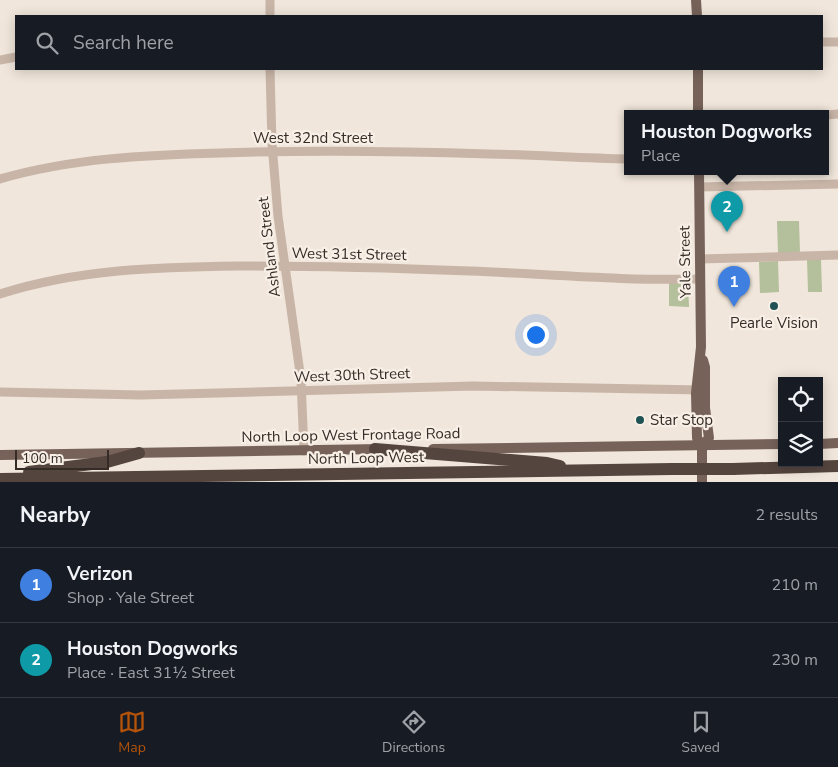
<!DOCTYPE html>
<html lang="en">
<head>
<meta charset="utf-8">
<style>
	body { margin:0; font-family:"Nunito Sans",sans-serif; background:#242831; color:#f1f3f6 }
	.controls { position:absolute; right:15px; bottom:15px; display:grid; overflow:hidden; border-radius:0px; box-shadow:0 2px 12px #0003 }
	.controls button { width:45px; height:45px; display:grid; place-items:center; padding:0; border:0; border-bottom:1px solid #363941; background:#171b24; color:#f1f3f6; font:25px sans-serif }
	.scale { position:absolute; left:15px; bottom:12px; width:94px; box-sizing:border-box; padding-left:5px; border:2px solid #352b27; border-top:0; font-size:14px; line-height:18px; white-space:nowrap; color:#352b27; -webkit-text-stroke:4px #f8f0e7; paint-order:stroke }
	.you { position:absolute; left:535px; top:334px; width:18px; height:18px; margin:-12px; border:4px solid #fff; border-radius:50%; background:#1a73e8; box-shadow:0 0 0 8px #1a73e833 }
	.badge { display:grid; place-items:center; width:32px; height:32px; border-radius:50%; background:#b45309; color:#fff; font-size:16px; font-weight:700 }
	.pin { position:absolute; translate:-50% -41px; filter:drop-shadow(0 1px 2px #0008) }
	.pin::after { content:''; position:absolute; top:26px; width:18px; height:15px; background:inherit; clip-path:polygon(0 0,100% 0,50% 100%) }
	.popup { position:absolute; left:624px; top:110px; width:205px; height:65px; box-sizing:border-box; display:grid; place-content:center; border-radius:0px; background:#171b24; filter:drop-shadow(0 1px 4px #0005); font-size:16px; white-space:nowrap; color:#9ea1a6 }
	.popup b { font-size:19px; color:#f1f3f6 }
	.popup::after { content:''; position:absolute; left:50%; top:100%; margin-left:-10px; border:10px solid transparent; border-top-color:#171b24 }
	.list { margin:0; padding:0; list-style:none }
	h2 { display:flex; justify-content:space-between; align-items:center; height:65px; margin:0; padding:0 20px; font-size:21px }
	h2 small { font-size:16px; font-weight:400; color:#9ea1a6 }
	.list li { display:grid; grid-template-columns:32px 1fr auto; gap:15px; align-items:center; box-sizing:border-box; height:75px; padding:0 20px; border-top:1px solid #363941 }
	.list b { display:block; font-size:19px; white-space:nowrap }
	.list p { margin:0; font-size:16px; white-space:nowrap; color:#9ea1a6 }
	.list em { font-size:16px; font-style:normal; color:#9ea1a6 }
	.icon { flex:none; width:28px; height:28px; fill:none; stroke:currentColor; stroke-width:2; stroke-linecap:round; stroke-linejoin:round }
	.map { position:relative; flex:none; width:838px; height:482px; overflow:hidden }
	.search { position:absolute; background:#171b24; box-shadow:0 2px 12px #0003; left:15px; right:15px; top:15px; height:55px; display:flex; align-items:center; gap:12px; box-sizing:border-box; padding:0 18px; border-radius:0px; color:#9ea1a6; font-size:19px }
	.sheet { height:215px; background:#171b24 }
	nav { display:flex; justify-content:space-around; align-items:center; box-sizing:border-box; height:70px; border-top:1px solid #363941; background:#171b24; font-size:14px; color:#9ea1a6 }
	nav a { display:grid; justify-items:center; gap:2px }
	nav .on { color:#b45309 }
	.map>svg:first-child { display:block }
	.green { fill:#b4bf9b }
	.lines { fill:none; stroke-linecap:round; stroke-linejoin:round }
	.minor { stroke:#c8b5a7; stroke-width:9 }
	.major { stroke:#766259; stroke-width:10 }
	.highway { stroke:#55453f; stroke-width:12 }
	.highway-bridge { stroke:#55453f; stroke-width:12 }
	.poi-dot { fill:#1f5254; stroke:#f8f0e7; stroke-width:2 }
	.labels { text-anchor:middle; dominant-baseline:central; stroke-width:4.5; stroke-linejoin:round; paint-order:stroke }
	.street-label { font-size:15px; fill:#352b27; stroke:#f8f0e7 }
	.poi-label { font-size:15px; fill:#352b27; stroke:#f8f0e7 }
</style>
</head>
<body>
<div class="map">
<svg width="838" height="482" viewBox="0 0 838 482">
	<rect width="100%" height="100%" fill="#f0e6db"/>
	<g class="green">
		<path d="M777 221H799L800 253 778 254Z"/>
		<path d="M807 259H821L822 292H808Z"/>
		<path d="M778 261 779 292 760 293 759 262Z"/>
		<path d="M669 282 688 283 689 307 669 306Z"/>
	</g>
	<g class="lines">
		<g class="minor">
			<path d="M270 16V0"/>
			<path d="M822 42H838"/>
			<path d="M0 60 16 57"/>
			<path d="M270 69 272 144 278 216 301 380 304 451"/>
			<path d="M826 115 838 114"/>
			<path d="M0 179C72 158 146 155 221 153 310 150 399 151 489 154 535 155 582 158 628 159"/>
			<path d="M699 187 838 184"/>
			<path d="M700 259 838 255"/>
			<path d="M0 294C78 269 158 267 239 266 316 266 393 268 470 271 547 274 623 281 700 279"/>
			<path d="M0 392 141 395 473 386 702 390"/>
		</g>
		<g class="major">
			<path d="M696 0 697 16"/>
			<path d="M698 69V113"/>
			<path d="M699 171 701 347 696 393 697 438 702 446V482"/>
			<path d="M819 444 838 443"/>
			<path d="M702 446 709 438 705 408V367L703 360"/>
			<path d="M433 449 782 444"/>
			<path d="M0 455 381 449"/>
		</g>
		<g class="highway">
			<path d="M375 449 547 463 560 466"/>
			<path d="M733 469 838 466"/>
			<path d="M29 472 107 462 139 453"/>
			<path d="M0 479 672 469"/>
		</g>
		<path class="highway-bridge" d="M672 469H733"/>
	</g>
	<g class="poi-dot">
		<circle cx="774" cy="306" r="5"/>
		<circle cx="640" cy="420" r="5"/>
	</g>
	<g class="labels">
		<g class="street-label">
			<text x="313" y="138">West 32nd Street</text>
			<text transform="translate(269 247) rotate(-97)">Ashland Street</text>
			<text transform="translate(349 254) rotate(1)">West 31st Street</text>
			<text transform="translate(685 262) rotate(-91)">Yale Street</text>
			<text transform="translate(352 375) rotate(-2)">West 30th Street</text>
			<text transform="translate(351 435) rotate(-1)">North Loop West Frontage Road</text>
			<text transform="translate(366 458) rotate(-1)">North Loop West</text>
		</g>
		<g class="poi-label">
			<text x="774" y="323">Pearle Vision</text>
			<text x="650" y="420" text-anchor="start">Star Stop</text>
		</g>
	</g>
</svg>
<div class="controls">
<button><svg class="icon" aria-label="locate" viewBox="0 0 24 24"><circle cx="12" cy="12" r="6"/><path d="M12 2v4M12 18v4M2 12h4M18 12h4"/></svg></button>
<button><svg class="icon" aria-label="layers" viewBox="0 0 24 24"><path d="M12 4l9 5-9 5-9-5zM3 14l9 5 9-5"/></svg></button>
</div>
<div class="scale">100 m</div>
<div class="you"></div>
<div class="pin badge" style="left:734px;top:307px;background:#3f7fe0">1</div>
<div class="pin badge" style="left:727px;top:232px;background:#0f9aa8">2</div>
<div class="popup"><b>Houston Dogworks</b>Place</div>
<div class="search"><svg class="icon" aria-label="search" viewBox="0 0 24 24"><circle cx="10" cy="10" r="6"/><path d="M15 15l6 6"/></svg>Search here</div>
</div>
<section class="sheet">
<h2>Nearby<small>2 results</small></h2>
<ul class="list">
<li><span class="badge" style="background:#3f7fe0">1</span><div><b>Verizon</b><p>Shop · Yale Street</p></div><em>210 m</em></li>
<li><span class="badge" style="background:#0f9aa8">2</span><div><b>Houston Dogworks</b><p>Place · East 31½ Street</p></div><em>230 m</em></li>
</ul>
</section>
<nav>
<a class="on"><svg class="icon" aria-label="map" viewBox="0 0 24 24"><path d="M3 6l6-2 6 2 6-2v14l-6 2-6-2-6 2zM9 4v14M15 6v14"/></svg>Map</a>
<a><svg class="icon" aria-label="directions" viewBox="0 0 24 24"><path d="M12 3l9 9-9 9-9-9zM9 14v-3h6M13 9l2 2-2 2"/></svg>Directions</a>
<a><svg class="icon" aria-label="saved" viewBox="0 0 24 24"><path d="M7 4h10v16l-5-4-5 4z"/></svg>Saved</a>
</nav>
</body>
</html>
